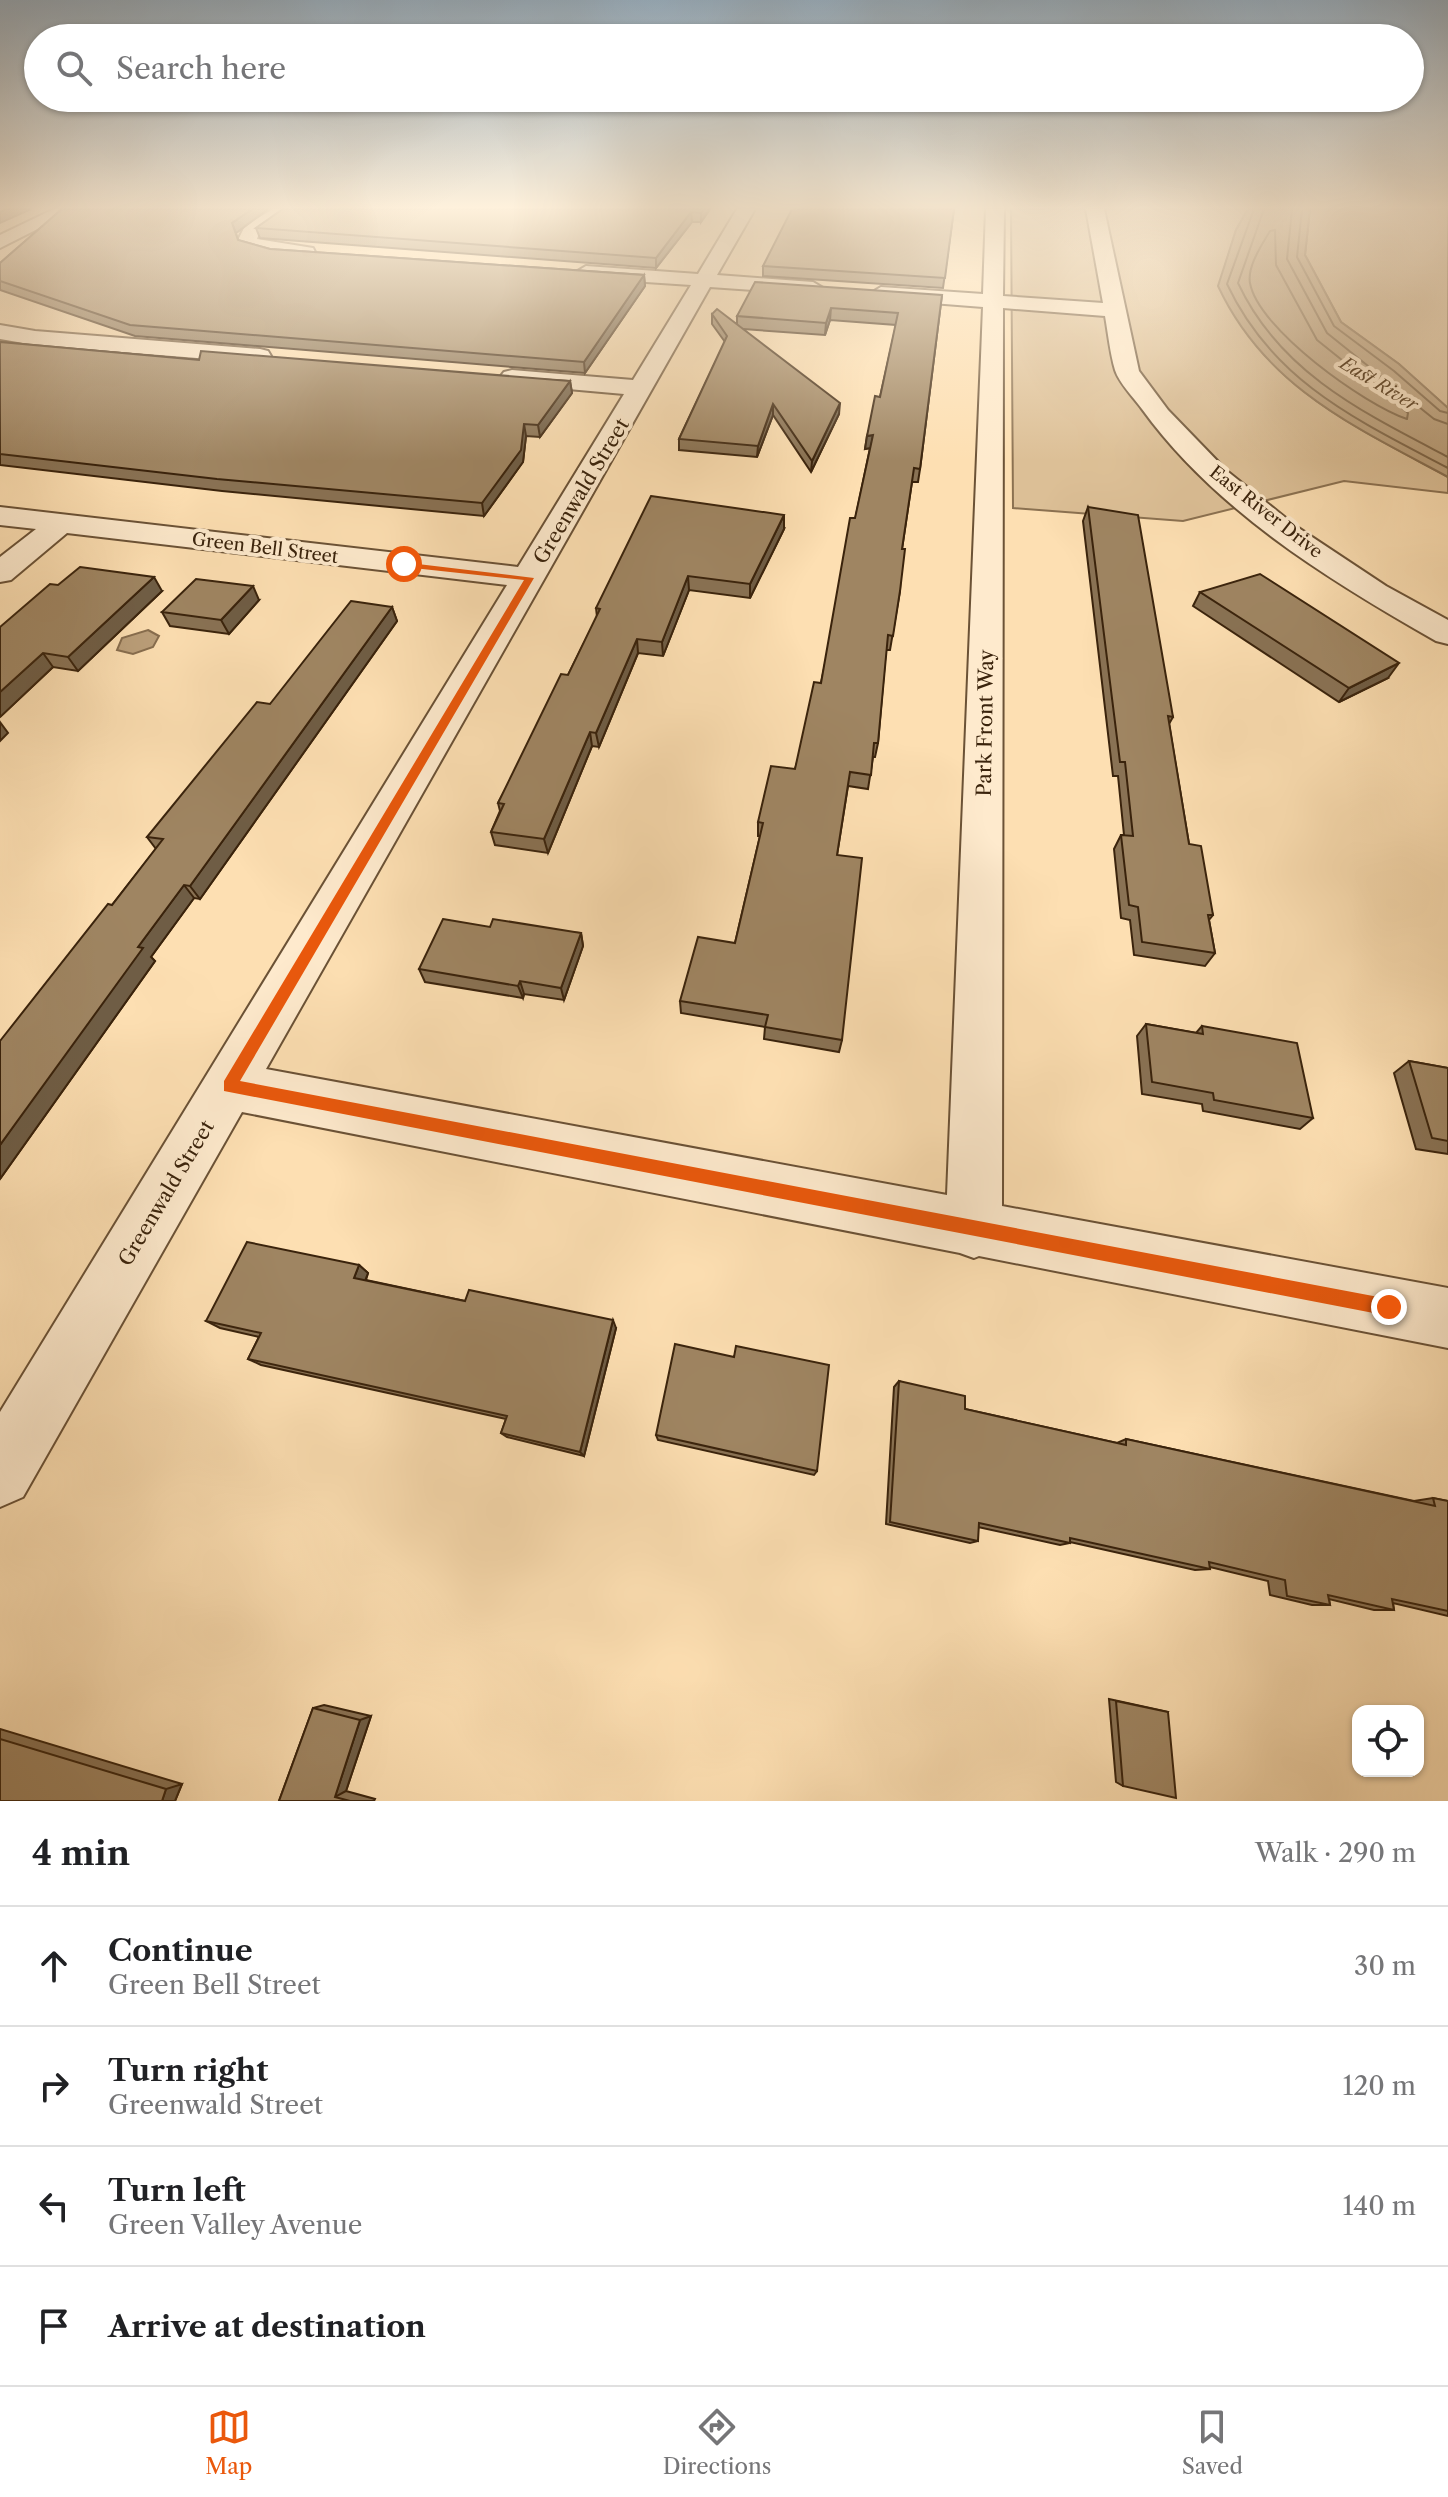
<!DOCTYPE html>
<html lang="en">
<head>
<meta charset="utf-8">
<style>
	body { margin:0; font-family:"Libre Caslon Text",serif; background:#f2f2f2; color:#202124 }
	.controls { position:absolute; right:24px; bottom:24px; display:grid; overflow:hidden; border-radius:16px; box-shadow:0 2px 6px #0004 }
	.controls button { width:72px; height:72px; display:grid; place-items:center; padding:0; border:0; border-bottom:2px solid #e0e0e0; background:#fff; color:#202124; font:40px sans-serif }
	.stop { position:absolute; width:24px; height:24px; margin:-18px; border:6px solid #ea580c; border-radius:50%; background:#fff }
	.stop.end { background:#ea580c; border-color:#fff; box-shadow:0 2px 8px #0008 }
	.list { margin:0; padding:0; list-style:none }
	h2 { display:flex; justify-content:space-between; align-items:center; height:104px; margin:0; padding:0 32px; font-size:34px }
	h2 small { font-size:26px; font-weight:400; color:#757577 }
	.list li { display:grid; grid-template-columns:52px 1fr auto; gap:24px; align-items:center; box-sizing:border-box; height:120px; padding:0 32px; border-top:2px solid #e0e0e0 }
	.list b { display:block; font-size:30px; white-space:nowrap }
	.list p { margin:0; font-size:26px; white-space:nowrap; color:#757577 }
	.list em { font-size:26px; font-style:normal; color:#757577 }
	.icon { flex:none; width:44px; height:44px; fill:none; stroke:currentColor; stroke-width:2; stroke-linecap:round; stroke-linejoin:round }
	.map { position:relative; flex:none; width:1448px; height:1801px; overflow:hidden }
	.search { position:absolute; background:#fff; box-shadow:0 2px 6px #0004; left:24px; right:24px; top:24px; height:88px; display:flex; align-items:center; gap:20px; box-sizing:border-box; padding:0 28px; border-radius:44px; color:#757577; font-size:30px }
	.sheet { height:584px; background:#fff }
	nav { display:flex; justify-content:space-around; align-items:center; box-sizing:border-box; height:112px; border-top:2px solid #e0e0e0; background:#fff; font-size:22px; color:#757577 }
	nav a { display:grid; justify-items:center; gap:4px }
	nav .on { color:#ea580c }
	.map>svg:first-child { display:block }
	.green { fill:#dcbf96; stroke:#8b7151; stroke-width:2 }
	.water { fill:#bb9f7a; stroke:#876d4e; stroke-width:2 }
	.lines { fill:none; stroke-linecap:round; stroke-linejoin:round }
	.shore { stroke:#7a6143; stroke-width:2 }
	.street-casing { stroke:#6b5236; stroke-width:4 }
	.street { fill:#feeacd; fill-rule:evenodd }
	.wall { fill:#897254; stroke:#3a230c; stroke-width:2 }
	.shaded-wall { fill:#6f5d45; stroke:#3a230c; stroke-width:2 }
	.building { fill:#9f8562; stroke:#3a230c; stroke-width:2 }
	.route { fill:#ea580c }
	.labels { text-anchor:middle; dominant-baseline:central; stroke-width:8; stroke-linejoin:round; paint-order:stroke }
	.far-water-label { font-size:18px; font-style:italic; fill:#674e32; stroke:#feeacd }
	.far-street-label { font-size:18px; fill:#3a230c; stroke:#feeacd }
	.street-label { font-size:20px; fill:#3a230c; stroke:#feeacd }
</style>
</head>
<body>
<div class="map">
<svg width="1448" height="1801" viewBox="0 0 1448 1801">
	<rect width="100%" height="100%" fill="#fddfb2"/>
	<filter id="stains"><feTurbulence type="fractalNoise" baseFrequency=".0025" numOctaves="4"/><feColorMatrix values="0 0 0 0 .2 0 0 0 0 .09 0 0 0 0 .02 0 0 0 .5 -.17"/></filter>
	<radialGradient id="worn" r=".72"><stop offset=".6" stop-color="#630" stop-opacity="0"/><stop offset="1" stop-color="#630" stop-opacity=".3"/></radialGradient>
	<g class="green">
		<path d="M1011 209H1248L1236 230 1219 286C1266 388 1354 426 1448 477V493L1344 481 1183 521 1013 508Z"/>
		<path d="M1310 209H1448V408L1399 364 1341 322 1305 255Z"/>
	</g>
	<g class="water">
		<path d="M1248 209H1310L1305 255 1341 322 1399 364 1448 408V477C1355 427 1265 387 1218 286L1236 230Z"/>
		<path d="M148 630 159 636 153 647 133 654 117 650 122 638Z"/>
	</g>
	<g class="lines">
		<g class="shore">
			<path d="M1254 209 1227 284C1273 382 1357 420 1448 468"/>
			<path d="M1264 209 1238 283C1280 373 1364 413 1448 457"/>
			<path d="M1292 209 1287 259 1327 333 1434 419 1448 424"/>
			<path d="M1302 209 1297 257 1334 326 1394 371 1440 411 1448 413"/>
			<path d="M1275 230 1276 265 1317 340 1408 413 1407 419C1365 405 1258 329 1250 283 1247 266 1262 245 1270 231Z"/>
		</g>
		<defs>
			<g id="street">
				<path d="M54 209H77L0 248V235Z"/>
				<path d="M273 209H294L259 233 257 239 313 248 315 252 313 256 254 253 247 251 238 240 245 226Z"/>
				<path d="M737 209H755L717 275 813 282 823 288 813 294 710 287 266 1069 947 1195 983 307 881 299 871 293 881 287 983 294 986 209H1004L1003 296 1103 303 1086 209H1104L1139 371 1168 410 1227 471 1297 527 1386 586 1448 620V644L1436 641C1329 580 1216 511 1142 409 1134 398 1119 383 1115 370 1110 353 1108 333 1105 316L1003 308 1002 1206 1448 1288V1348L979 1256 974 1258 960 1253 242 1112 23 1497 0 1507V1412L507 585 67 533 11 580 0 582V557L36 529 0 525V507L518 567 624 394 512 384 504 382 500 377 504 372 512 370 633 380 691 285 586 278 576 272 586 266 698 274Z"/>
				<path d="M0 325 35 331 260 349 268 351 271 356 268 361 260 363 35 345 0 339Z"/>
			</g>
		</defs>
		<use href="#street" class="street-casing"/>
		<use href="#street" class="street"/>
	</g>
	<g class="wall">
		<path d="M62 209H268L236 233 238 240 270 249 644 275 645 286 585 373 135 336 0 290V263Z"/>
		<path d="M283 209H710L701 222H692L656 268 260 238 256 228Z"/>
		<path d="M954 209 943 288 763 276V266Z"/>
		<path d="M942 295 920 469 918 482H912L902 549 900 591 890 650H886L878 743 875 757H873L868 789 848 786 837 855 842 1040 839 1052 764 1039 765 1027 681 1013 680 1001 735 943 760 836H758V822L795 769 821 683 870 448 865 449 867 436 880 397 896 325 830 320 825 335 743 329 839 414 811 472 773 415 757 457 679 450V439L725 342 712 324V314L737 324V316Z"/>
		<path d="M0 342 199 360 570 381 572 393 540 437 526 436 523 462 484 516 222 491 0 465Z"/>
		<path d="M1088 507 1173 717 1169 724 1189 844 1213 915 1209 920 1215 953 1205 966 1134 955 1130 920 1121 918 1114 849 1121 835H1124L1118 776H1113L1083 521Z"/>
		<path d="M784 529 750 598 689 590 663 656 638 653 599 747 592 746 548 853 495 845 491 832 500 811 498 803 568 675 597 617 596 608Z"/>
		<path d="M58 585 162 591 78 671 53 667 0 717Z"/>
		<path d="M1200 592 1388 678 1339 702 1193 606Z"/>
		<path d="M259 600 229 634 170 626 162 612Z"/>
		<path d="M392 607 397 621 200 899 194 898 151 957 155 961 0 1179 112 905 156 849 147 837 270 704Z"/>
		<path d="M490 927 581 933 583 946 564 1000 524 994 523 998 425 982 419 969Z"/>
		<path d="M1146 1024 1196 1033 1202 1026 1313 1118 1300 1129 1203 1111 1202 1104 1142 1094 1137 1036Z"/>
		<path d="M1409 1061 1448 1068V1154L1416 1149 1394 1073Z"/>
		<path d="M359 1265 368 1273 366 1280 465 1301 616 1328 584 1456 507 1437 501 1433 506 1419 261 1365 248 1359 259 1337 220 1328 206 1321Z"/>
		<path d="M734 1357 817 1471 814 1475 658 1440 656 1435Z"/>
		<path d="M899 1381 965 1409 1117 1443 1126 1439 1414 1501 1433 1498 1448 1501V1616L1393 1603 1394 1610H1374L1329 1599 1330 1605H1312L1270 1595 1268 1581 1210 1567V1569L1195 1570 1070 1542V1543L1060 1545 978 1527V1541L970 1543 886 1524 894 1387Z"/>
		<path d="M1109 1699 1168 1712 1123 1786 1116 1782Z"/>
		<path d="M324 1705 371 1716 346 1791 375 1799 374 1801H279L313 1708Z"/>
		<path d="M0 1729 182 1784 175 1801H0Z"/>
	</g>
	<g class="shaded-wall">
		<path d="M6 209H31L0 223V212Z"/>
		<path d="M252 209H268L236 233 232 223Z"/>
		<path d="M704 209H710L701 222V213Z"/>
		<path d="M691 212 692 222 656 268V258Z"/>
		<path d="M644 275 645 286 585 373 584 362Z"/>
		<path d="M831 308 830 320 825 335 826 323Z"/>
		<path d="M570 381 572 393 540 437 538 425Z"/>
		<path d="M840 403 839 414 811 472 812 461Z"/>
		<path d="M773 404V415L757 457 758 446Z"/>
		<path d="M524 424 526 436 523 462 484 516 482 503Z"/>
		<path d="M873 435 871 448 865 449 867 436Z"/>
		<path d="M784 515V529L750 598V584Z"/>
		<path d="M688 576 689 590 663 656 662 642Z"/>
		<path d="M154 577 162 591 78 671 68 657Z"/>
		<path d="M253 586 259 600 229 634 221 620Z"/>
		<path d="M392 607 397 621 200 899 190 886Z"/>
		<path d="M637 639 638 653 599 747 596 733Z"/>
		<path d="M43 653 53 667 0 717V692Z"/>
		<path d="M1399 663 1388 678 1339 702 1349 688Z"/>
		<path d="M0 722 8 733 0 741Z"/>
		<path d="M590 732 592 746 548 853 544 839Z"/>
		<path d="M184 885 194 898 151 957 155 961 0 1179V1145L138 947Z"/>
		<path d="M581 933 583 946 564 1000 561 988Z"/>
		<path d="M520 981 524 994 523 998 518 986Z"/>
		<path d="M359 1265 368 1273 363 1286 354 1278Z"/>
		<path d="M613 1320 616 1328 584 1456 580 1452Z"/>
		<path d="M371 1716 346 1791 335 1797 360 1720Z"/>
		<path d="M182 1784 175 1801H162L166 1789Z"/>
	</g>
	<g class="building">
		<path d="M62 209H252L232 223 238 240 270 249 644 275 584 362 130 325 0 281V263Z"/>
		<path d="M283 209H704L701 213 691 212 656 258 256 228Z"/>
		<path d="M792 209H954L945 278 763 266Z"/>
		<path d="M755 282 942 295 920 469 914 468 902 549H905L900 591 893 636 888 635 878 743H874L871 775 850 772 837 855 862 858 842 1040 765 1027 768 1015 680 1001 698 937 735 943 763 823 758 822 771 766 795 769 814 682 821 683 850 518H855L873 435 867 436 875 396 880 397 898 313 831 308 826 323 737 316Z"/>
		<path d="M717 309 840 403 812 461 773 404 758 446 679 439 727 336 712 314Z"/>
		<path d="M0 342 199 360 201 351 570 381 538 425 524 424 521 450 482 503 217 479 0 454Z"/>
		<path d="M651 496 784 515 750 584 688 576 662 642 637 639 596 733 590 732 544 839 491 832 504 804 498 803 561 674 568 675 600 609 596 608Z"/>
		<path d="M1088 507 1138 515 1173 717 1168 716 1189 844 1201 846 1213 915H1208L1215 953 1142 942 1138 907 1129 905 1121 835 1133 836 1125 762H1120Z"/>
		<path d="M80 567 154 577 68 657 43 653 0 692V627L50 584 58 585Z"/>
		<path d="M1260 574 1399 663 1349 688 1200 592Z"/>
		<path d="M196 579 253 586 221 620 162 612Z"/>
		<path d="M351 601 392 607 190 886 184 885 138 947 143 948 0 1145V1041L108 904 112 905 163 839 147 837 257 702 270 704Z"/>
		<path d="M443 919 490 927 493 919 581 933 561 988 520 981 518 986 419 969Z"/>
		<path d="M1146 1024 1203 1034 1202 1026 1297 1043 1313 1118 1214 1100 1213 1093 1152 1082Z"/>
		<path d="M1409 1061 1448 1068V1141L1432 1138Z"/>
		<path d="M247 1242 359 1265 354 1278 465 1301 469 1290 613 1320 580 1452 501 1433 507 1416 248 1359 261 1333 206 1321Z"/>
		<path d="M675 1344 734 1357 736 1346 829 1365 817 1471 656 1435Z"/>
		<path d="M899 1381 965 1396V1409L1126 1445V1439L1435 1506 1433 1498 1448 1501V1611L1392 1599 1394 1610 1328 1595 1330 1605 1287 1596 1285 1580 1209 1562 1210 1569 1070 1538V1543L979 1523 978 1541 890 1522Z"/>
		<path d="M1116 1701 1168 1712 1176 1798 1123 1786Z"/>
		<path d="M313 1708 360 1720 335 1797 350 1801H279Z"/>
		<path d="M0 1739 166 1789 162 1801H0Z"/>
	</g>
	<linearGradient id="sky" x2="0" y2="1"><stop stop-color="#96acbc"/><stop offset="0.45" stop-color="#fef1dc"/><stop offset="1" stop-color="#fef1dc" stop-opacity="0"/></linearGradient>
	<rect width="1448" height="461" fill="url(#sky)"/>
	<path class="route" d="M401 562 534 578 240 1081 1389 1299 1395 1301 1398 1307 1395 1314 1389 1316 224 1091V1081L524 580 404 567Z"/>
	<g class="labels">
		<g class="far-water-label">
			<text transform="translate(1379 384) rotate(31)">East River</text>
		</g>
		<g class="far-street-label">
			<text transform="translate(1266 512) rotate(38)">East River Drive</text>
			<text transform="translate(265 548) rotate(7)">Green Bell Street</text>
		</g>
		<g class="street-label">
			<text transform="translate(581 491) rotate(-59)">Greenwald Street</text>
			<text transform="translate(985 723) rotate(-89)">Park Front Way</text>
			<text transform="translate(166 1193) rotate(-59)">Greenwald Street</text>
		</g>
	</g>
	<rect width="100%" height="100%" filter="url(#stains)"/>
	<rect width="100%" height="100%" fill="url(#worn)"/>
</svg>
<div class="controls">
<button><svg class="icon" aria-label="locate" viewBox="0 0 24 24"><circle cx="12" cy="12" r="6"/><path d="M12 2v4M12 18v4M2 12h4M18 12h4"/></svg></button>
</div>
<div class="stop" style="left:404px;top:564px"></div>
<div class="stop end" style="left:1389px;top:1307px"></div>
<div class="search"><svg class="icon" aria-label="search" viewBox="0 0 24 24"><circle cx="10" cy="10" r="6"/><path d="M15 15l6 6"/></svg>Search here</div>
</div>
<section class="sheet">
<h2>4 min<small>Walk · 290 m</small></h2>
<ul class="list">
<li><svg class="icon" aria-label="ahead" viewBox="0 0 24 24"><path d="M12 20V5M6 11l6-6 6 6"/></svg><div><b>Continue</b><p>Green Bell Street</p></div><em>30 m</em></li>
<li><svg class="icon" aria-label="right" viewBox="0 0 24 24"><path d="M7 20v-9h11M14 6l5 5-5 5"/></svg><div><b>Turn right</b><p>Greenwald Street</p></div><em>120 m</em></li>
<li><svg class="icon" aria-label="left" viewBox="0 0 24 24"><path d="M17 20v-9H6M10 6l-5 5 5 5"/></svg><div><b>Turn left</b><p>Green Valley Avenue</p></div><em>140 m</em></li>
<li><svg class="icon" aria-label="arrive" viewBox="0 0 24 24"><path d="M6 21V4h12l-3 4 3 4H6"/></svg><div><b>Arrive at destination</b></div></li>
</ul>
</section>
<nav>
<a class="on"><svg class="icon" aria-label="map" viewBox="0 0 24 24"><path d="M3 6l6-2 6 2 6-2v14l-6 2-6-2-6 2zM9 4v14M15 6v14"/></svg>Map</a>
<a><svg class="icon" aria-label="directions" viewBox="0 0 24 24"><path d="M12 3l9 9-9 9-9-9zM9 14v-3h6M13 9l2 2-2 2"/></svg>Directions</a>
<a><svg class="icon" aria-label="saved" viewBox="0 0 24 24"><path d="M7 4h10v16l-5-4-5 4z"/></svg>Saved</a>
</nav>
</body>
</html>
